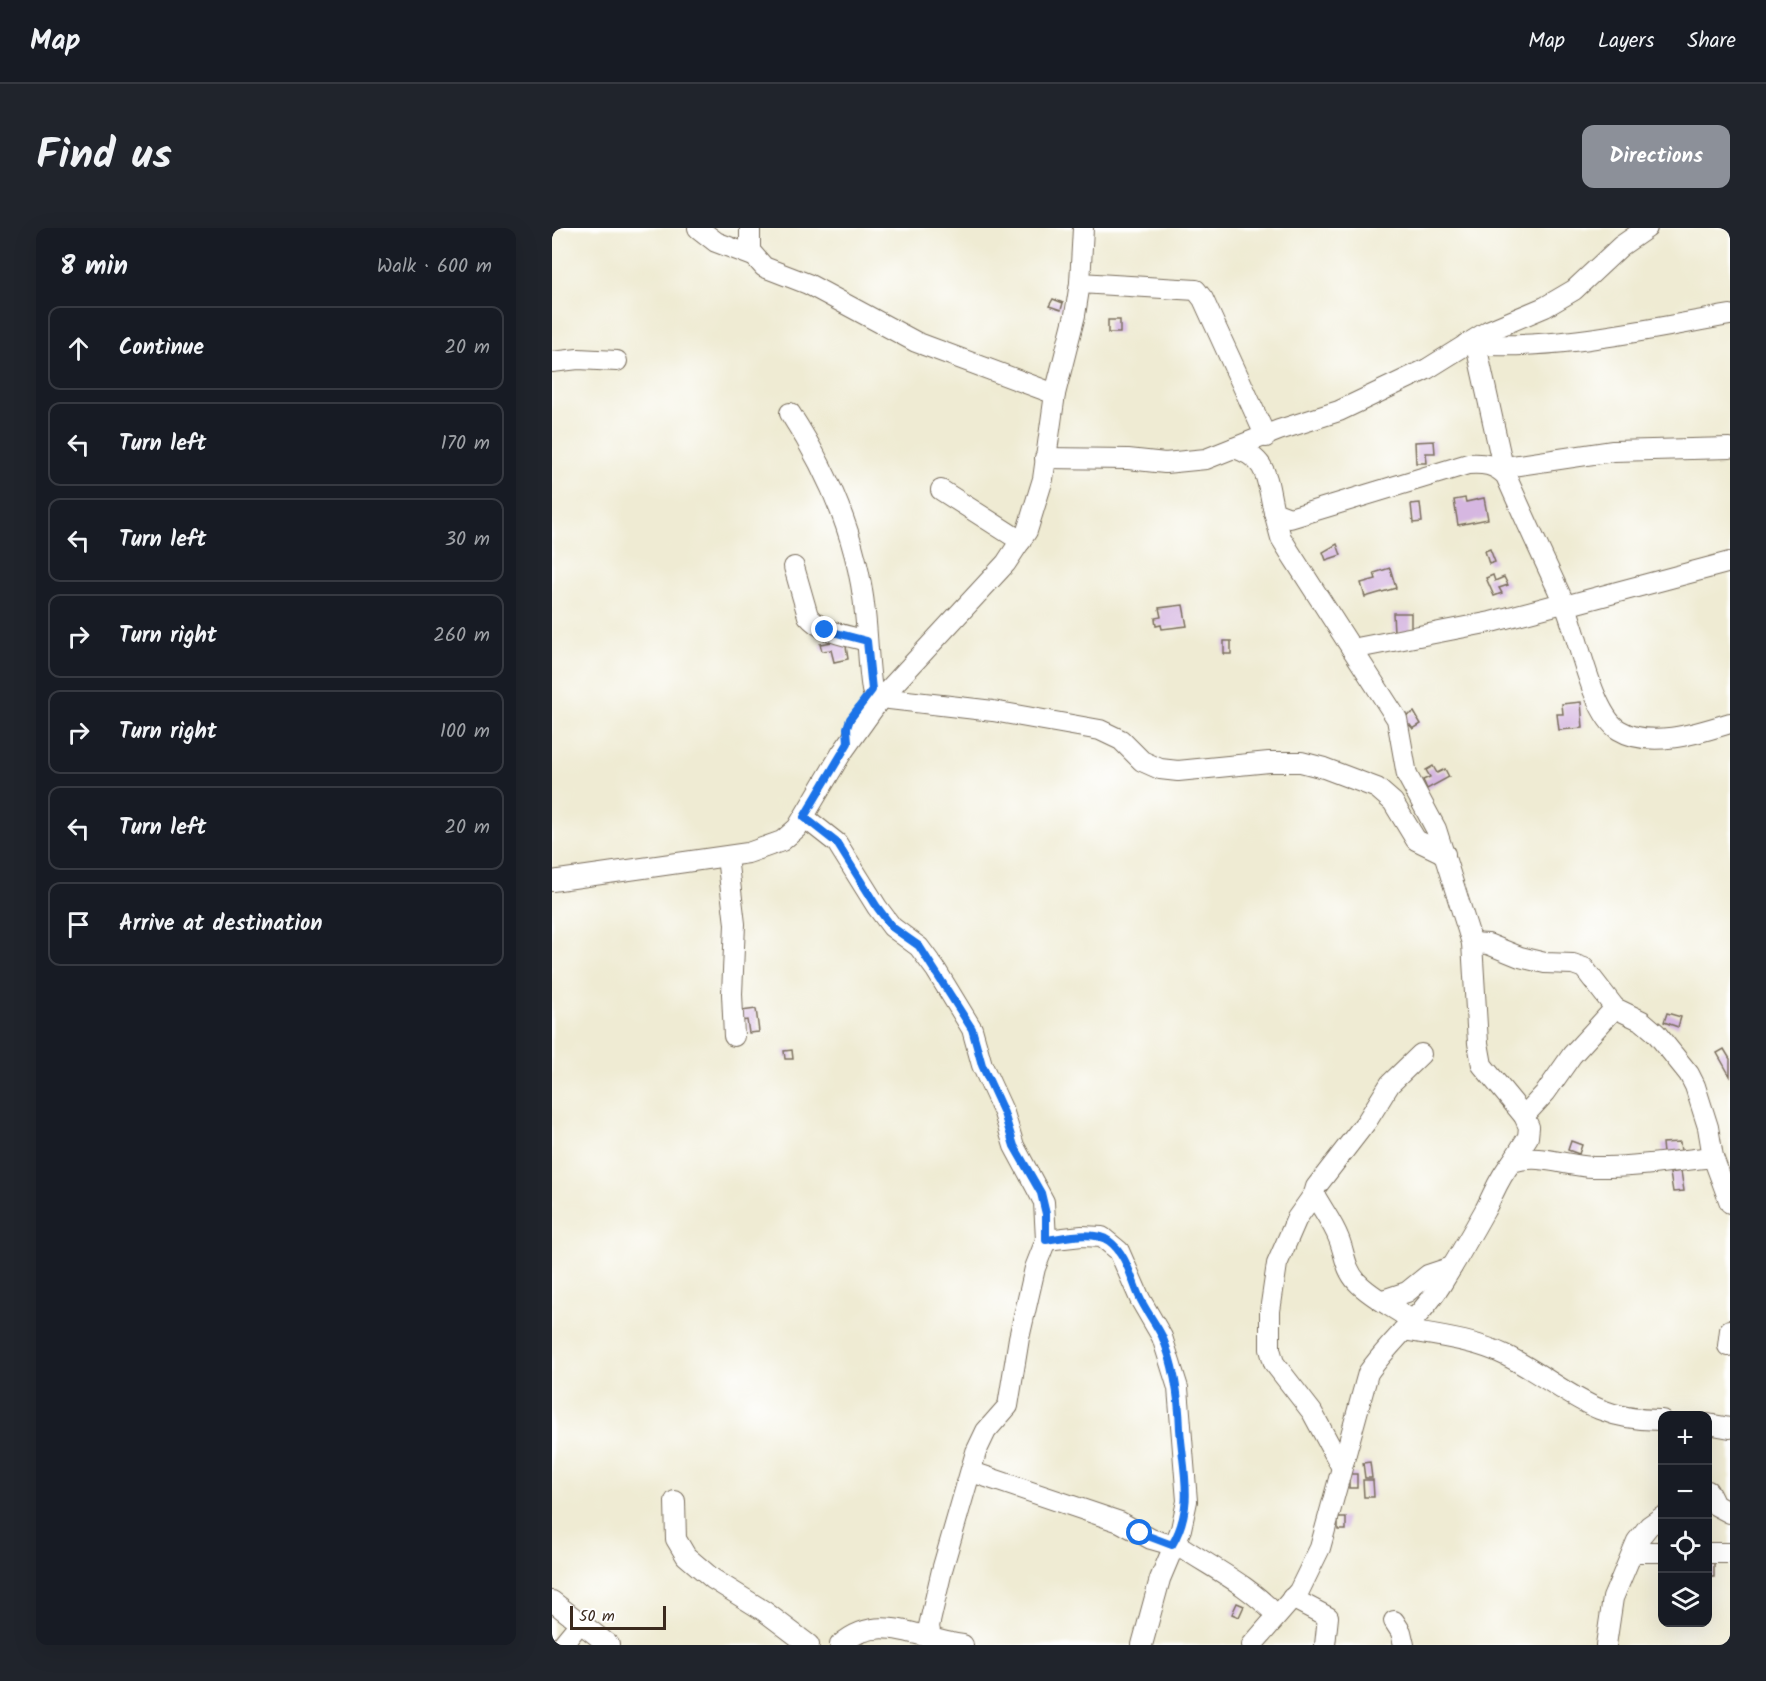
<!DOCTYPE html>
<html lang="en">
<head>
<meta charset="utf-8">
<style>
	body { margin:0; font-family:Kalam,sans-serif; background:#20242c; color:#f1f3f6 }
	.controls { position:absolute; right:18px; bottom:18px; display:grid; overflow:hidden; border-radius:12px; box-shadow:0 6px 24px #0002 }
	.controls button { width:54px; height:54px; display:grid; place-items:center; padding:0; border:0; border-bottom:2px solid #363941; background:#171b24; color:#f1f3f6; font:30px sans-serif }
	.scale { position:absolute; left:18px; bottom:15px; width:96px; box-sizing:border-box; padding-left:6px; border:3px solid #3b2a1e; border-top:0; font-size:16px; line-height:21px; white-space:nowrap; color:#3b2a1e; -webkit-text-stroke:4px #fff; paint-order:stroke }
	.stop { position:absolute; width:18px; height:18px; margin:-14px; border:4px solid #1a73e8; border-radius:50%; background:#fff }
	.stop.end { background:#1a73e8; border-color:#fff; box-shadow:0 2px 6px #0008 }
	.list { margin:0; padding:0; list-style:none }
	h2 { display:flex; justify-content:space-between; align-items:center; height:78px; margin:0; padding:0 24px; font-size:26px }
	h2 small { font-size:20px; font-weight:400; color:#9ea1a6 }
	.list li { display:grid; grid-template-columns:39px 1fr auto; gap:18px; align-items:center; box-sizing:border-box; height:84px; margin:0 12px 12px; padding:0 12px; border:2px solid #363941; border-radius:12px }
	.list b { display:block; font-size:22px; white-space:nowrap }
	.list em { font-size:20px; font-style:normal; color:#9ea1a6 }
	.icon { flex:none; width:33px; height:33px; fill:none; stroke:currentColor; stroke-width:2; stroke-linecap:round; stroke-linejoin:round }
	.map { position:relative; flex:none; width:1178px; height:1417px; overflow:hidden; border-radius:12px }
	header { display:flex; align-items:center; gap:36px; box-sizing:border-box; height:84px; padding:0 30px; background:#171b24; border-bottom:2px solid #363941 }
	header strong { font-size:28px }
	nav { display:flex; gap:33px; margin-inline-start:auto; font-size:21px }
	.intro { display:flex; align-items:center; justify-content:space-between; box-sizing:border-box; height:144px; padding:0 36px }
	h1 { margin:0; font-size:42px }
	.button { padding:15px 27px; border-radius:12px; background:#8c9099; color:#fff; font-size:21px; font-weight:700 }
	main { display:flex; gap:36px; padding:0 36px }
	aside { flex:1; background:#171b24; border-radius:12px; box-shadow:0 6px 24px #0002 }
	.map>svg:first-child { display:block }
	.building { fill:#d6b7e1 }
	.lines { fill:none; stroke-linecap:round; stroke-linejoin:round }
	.minor-casing { stroke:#7a6e5d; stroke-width:22 }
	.minor { stroke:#fff; stroke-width:20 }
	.route { stroke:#1a73e8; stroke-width:8 }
</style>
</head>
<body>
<header>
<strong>Map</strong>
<nav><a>Map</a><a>Layers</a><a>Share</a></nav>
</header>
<div class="intro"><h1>Find us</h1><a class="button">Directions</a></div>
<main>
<aside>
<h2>8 min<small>Walk · 600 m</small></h2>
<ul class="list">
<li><svg class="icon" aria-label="ahead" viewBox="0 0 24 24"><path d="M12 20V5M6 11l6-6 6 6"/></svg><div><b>Continue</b></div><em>20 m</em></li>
<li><svg class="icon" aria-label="left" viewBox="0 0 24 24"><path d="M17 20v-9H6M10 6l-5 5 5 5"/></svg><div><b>Turn left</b></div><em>170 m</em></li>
<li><svg class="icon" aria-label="left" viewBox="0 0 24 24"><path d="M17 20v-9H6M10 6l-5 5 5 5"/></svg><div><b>Turn left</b></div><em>30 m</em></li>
<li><svg class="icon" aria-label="right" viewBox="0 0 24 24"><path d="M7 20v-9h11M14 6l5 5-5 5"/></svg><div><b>Turn right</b></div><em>260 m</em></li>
<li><svg class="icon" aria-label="right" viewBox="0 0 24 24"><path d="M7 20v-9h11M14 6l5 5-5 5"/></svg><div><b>Turn right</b></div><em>100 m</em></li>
<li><svg class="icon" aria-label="left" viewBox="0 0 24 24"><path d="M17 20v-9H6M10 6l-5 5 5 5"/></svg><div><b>Turn left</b></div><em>20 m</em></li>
<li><svg class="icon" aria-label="arrive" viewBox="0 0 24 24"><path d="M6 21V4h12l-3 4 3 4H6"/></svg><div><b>Arrive at destination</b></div></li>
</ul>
</aside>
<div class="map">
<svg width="1178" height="1417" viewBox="0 0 1178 1417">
	<rect width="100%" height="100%" fill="#fff"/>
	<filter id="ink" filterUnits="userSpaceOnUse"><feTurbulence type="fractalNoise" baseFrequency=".0167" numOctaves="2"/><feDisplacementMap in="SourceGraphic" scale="12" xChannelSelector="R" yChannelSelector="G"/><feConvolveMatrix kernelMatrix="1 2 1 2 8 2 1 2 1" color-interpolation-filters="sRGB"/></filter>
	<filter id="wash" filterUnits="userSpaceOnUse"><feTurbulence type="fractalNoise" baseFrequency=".008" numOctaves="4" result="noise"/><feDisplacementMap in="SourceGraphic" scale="24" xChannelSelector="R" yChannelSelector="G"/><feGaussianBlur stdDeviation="1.35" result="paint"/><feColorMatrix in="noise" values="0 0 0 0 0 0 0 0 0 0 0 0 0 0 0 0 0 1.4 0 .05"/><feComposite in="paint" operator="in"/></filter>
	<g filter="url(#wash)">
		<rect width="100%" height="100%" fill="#efebd3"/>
		<g id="blocks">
			<g class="building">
				<path d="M501 71 511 75 509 82 497 78Z"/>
				<rect x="556" y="92" width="12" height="13"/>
				<path d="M882 213 883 225H874L875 235H864L863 214Z"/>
				<path d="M913 270 914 274 932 270 936 291 906 297 902 272Z"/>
				<path d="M868 275 870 294 861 295 859 276Z"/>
				<path d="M785 316 789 327 774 332 771 324Z"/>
				<path d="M938 321 943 334 937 336 933 323Z"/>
				<path d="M838 340 844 360 813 369 809 355 824 351 822 345Z"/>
				<path d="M941 347 943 353 952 349 956 357 947 360 950 365 942 368 934 350Z"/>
				<path d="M631 377 635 398 610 401 609 397 604 398 603 390 609 389 607 380Z"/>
				<path d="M841 385H859V404H842Z"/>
				<path d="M293 412 296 431 282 434 279 422 270 423 268 416Z"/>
				<rect x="672" y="413" width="7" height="13"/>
				<path d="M1029 474 1031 500 1007 502 1005 486H1011L1010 476Z"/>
				<path d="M862 484 869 496 861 501 858 497 852 500 847 492Z"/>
				<path d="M881 538 885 545 893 541 897 549 875 561 871 552 878 549 874 542Z"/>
				<path d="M204 781 207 804 197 805 195 792 183 794 182 784Z"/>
				<path d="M1115 785 1129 789 1126 799 1112 794Z"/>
				<path d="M1172 821 1178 831V848L1165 825Z"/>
				<path d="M240 822 241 831H233L232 823Z"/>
				<path d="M1019 913 1030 917 1027 926 1016 922Z"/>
				<path d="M1128 914 1129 924 1111 926 1110 915Z"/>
				<path d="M1129 943 1132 963 1121 964 1118 945Z"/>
				<path d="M818 1234 820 1250H813L811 1235Z"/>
				<rect x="797" y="1246" width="8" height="14"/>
				<path d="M811 1252H821L822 1269H812Z"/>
				<rect x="786" y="1290" width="8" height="12"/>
				<rect x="1156" y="1334" width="6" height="15"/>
				<path d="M685 1375 692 1378 687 1389 680 1386Z"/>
			</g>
		</g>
	</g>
	<g filter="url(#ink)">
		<use href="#blocks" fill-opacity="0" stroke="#7a6e5d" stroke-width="1.5"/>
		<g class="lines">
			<defs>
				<g id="minor">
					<path d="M146 0 164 14 201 28"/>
					<path d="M198 0V23L212 39 256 56 364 114 503 166"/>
					<path d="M528 55 644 62 651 71 714 209"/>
					<path d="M914 116C1001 123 1092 102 1178 87"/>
					<path d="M924 117 951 239"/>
					<path d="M0 134 26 131 65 133"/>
					<path d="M238 185C277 245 306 313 313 385 316 411 316 436 320 462"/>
					<path d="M682 220C718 231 714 252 722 284L738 290 916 236C931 235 943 236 954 248 973 291 993 334 1013 377 1026 406 1040 486 1067 502 1098 521 1146 505 1178 495"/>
					<path d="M493 230 576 231 613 235 654 231 727 202 787 183 875 141 936 103 993 79 1022 62 1069 18 1095 0"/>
					<path d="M947 240 1061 223 1178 220"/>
					<path d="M389 262 469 313"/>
					<path d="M722 284 729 310 737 323 845 491 855 547 884 601 920 715 926 815 930 837 972 888 977 899 976 909 960 934"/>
					<path d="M242 339 256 388C270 405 294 407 315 413"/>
					<path d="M1013 378 1178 334"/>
					<path d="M800 421 939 394 1011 375"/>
					<path d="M329 470 441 483 548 502 569 512 590 533 608 541 626 543 717 534H749L772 540 825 560 841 574 864 612 893 626"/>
					<path d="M252 589 285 615 325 679 340 699 367 719 384 742 420 801 430 837 452 885 462 918 492 974 494 1012 483 1040 467 1110 456 1178 434 1203 424 1224 390 1342 377 1398 379 1410"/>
					<path d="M175 629 183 696 180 766 182 808"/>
					<path d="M0 653 196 625 230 613 245 600 289 526 329 470 454 335 475 303 491 251 503 166 523 87 528 55 531 0"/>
					<path d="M920 715 936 716 968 729 993 735 1021 736 1032 740 1063 780 1090 793 1104 805 1137 846 1143 858 1156 899 1161 929 1178 975"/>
					<path d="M972 888 994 864 1020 827 1063 780"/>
					<path d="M762 966 745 990 725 1036 718 1083V1121L722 1135 760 1184 789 1238"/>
					<path d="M494 1012 530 1008 550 1009 567 1023 588 1071 610 1109 626 1160 635 1273 629 1301 608 1351 590 1417"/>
					<path d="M831 1072 855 1064 876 1047 900 1039"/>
					<path d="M862 1094C844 1080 821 1071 805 1054 793 1041 793 1026 787 1011 781 995 770 981 762 966L764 959 815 893 838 856 869 826"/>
					<path d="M851 1102C885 1108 922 1112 953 1127 1013 1157 1037 1193 1110 1192"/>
					<path d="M1176 1118 1178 1102"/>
					<path d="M1156 1196 1178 1200"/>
					<path d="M420 1244 568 1294 599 1311 620 1317"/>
					<path d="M1156 1263 1163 1277 1178 1285"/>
					<path d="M123 1273 124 1311 134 1328 161 1351 212 1383 257 1417"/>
					<path d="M622 1314C656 1338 695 1355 724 1387"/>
					<path d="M1082 1324H1110"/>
					<path d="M1156 1325H1178"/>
					<path d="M740 1370 776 1389 773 1417"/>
					<path d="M0 1373 57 1417"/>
					<path d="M842 1393 849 1404 852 1417"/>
					<path d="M10 1417 28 1395"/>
					<path d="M288 1417C328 1382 367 1412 411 1417"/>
					<path d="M700 1417 747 1363 768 1320 816 1145C838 1113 868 1090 889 1057 904 1033 919 1007 933 982 942 965 947 949 960 934 988 925 1013 938 1041 939 1081 940 1121 933 1161 929"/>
					<path d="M1054 1417 1061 1370 1085 1313 1097 1298 1110 1289"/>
				</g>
			</defs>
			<use href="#minor" class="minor-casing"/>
			<use href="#minor" class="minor"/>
		</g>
	</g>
	<g class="lines" filter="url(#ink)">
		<path class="route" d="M273 402 315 413 320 462 298 491 295 500 296 515 252 589 285 615 325 679 340 699 367 718 420 801 430 837 452 885 462 918 489 965 494 986V1012C511 1010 541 1002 557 1013 574 1025 579 1050 587 1068 593 1082 603 1094 610 1108 623 1139 627 1169 628 1201 631 1243 643 1278 620 1317L588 1305"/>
	</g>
</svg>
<div class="controls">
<button>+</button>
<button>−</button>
<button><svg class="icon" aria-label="locate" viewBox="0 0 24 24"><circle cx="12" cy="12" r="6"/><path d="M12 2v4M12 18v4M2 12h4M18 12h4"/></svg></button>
<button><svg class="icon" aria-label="layers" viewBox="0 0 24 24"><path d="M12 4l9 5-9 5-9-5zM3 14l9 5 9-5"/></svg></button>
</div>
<div class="scale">50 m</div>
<div class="stop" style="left:588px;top:1305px"></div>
<div class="stop end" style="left:273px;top:402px"></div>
</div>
</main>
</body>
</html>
